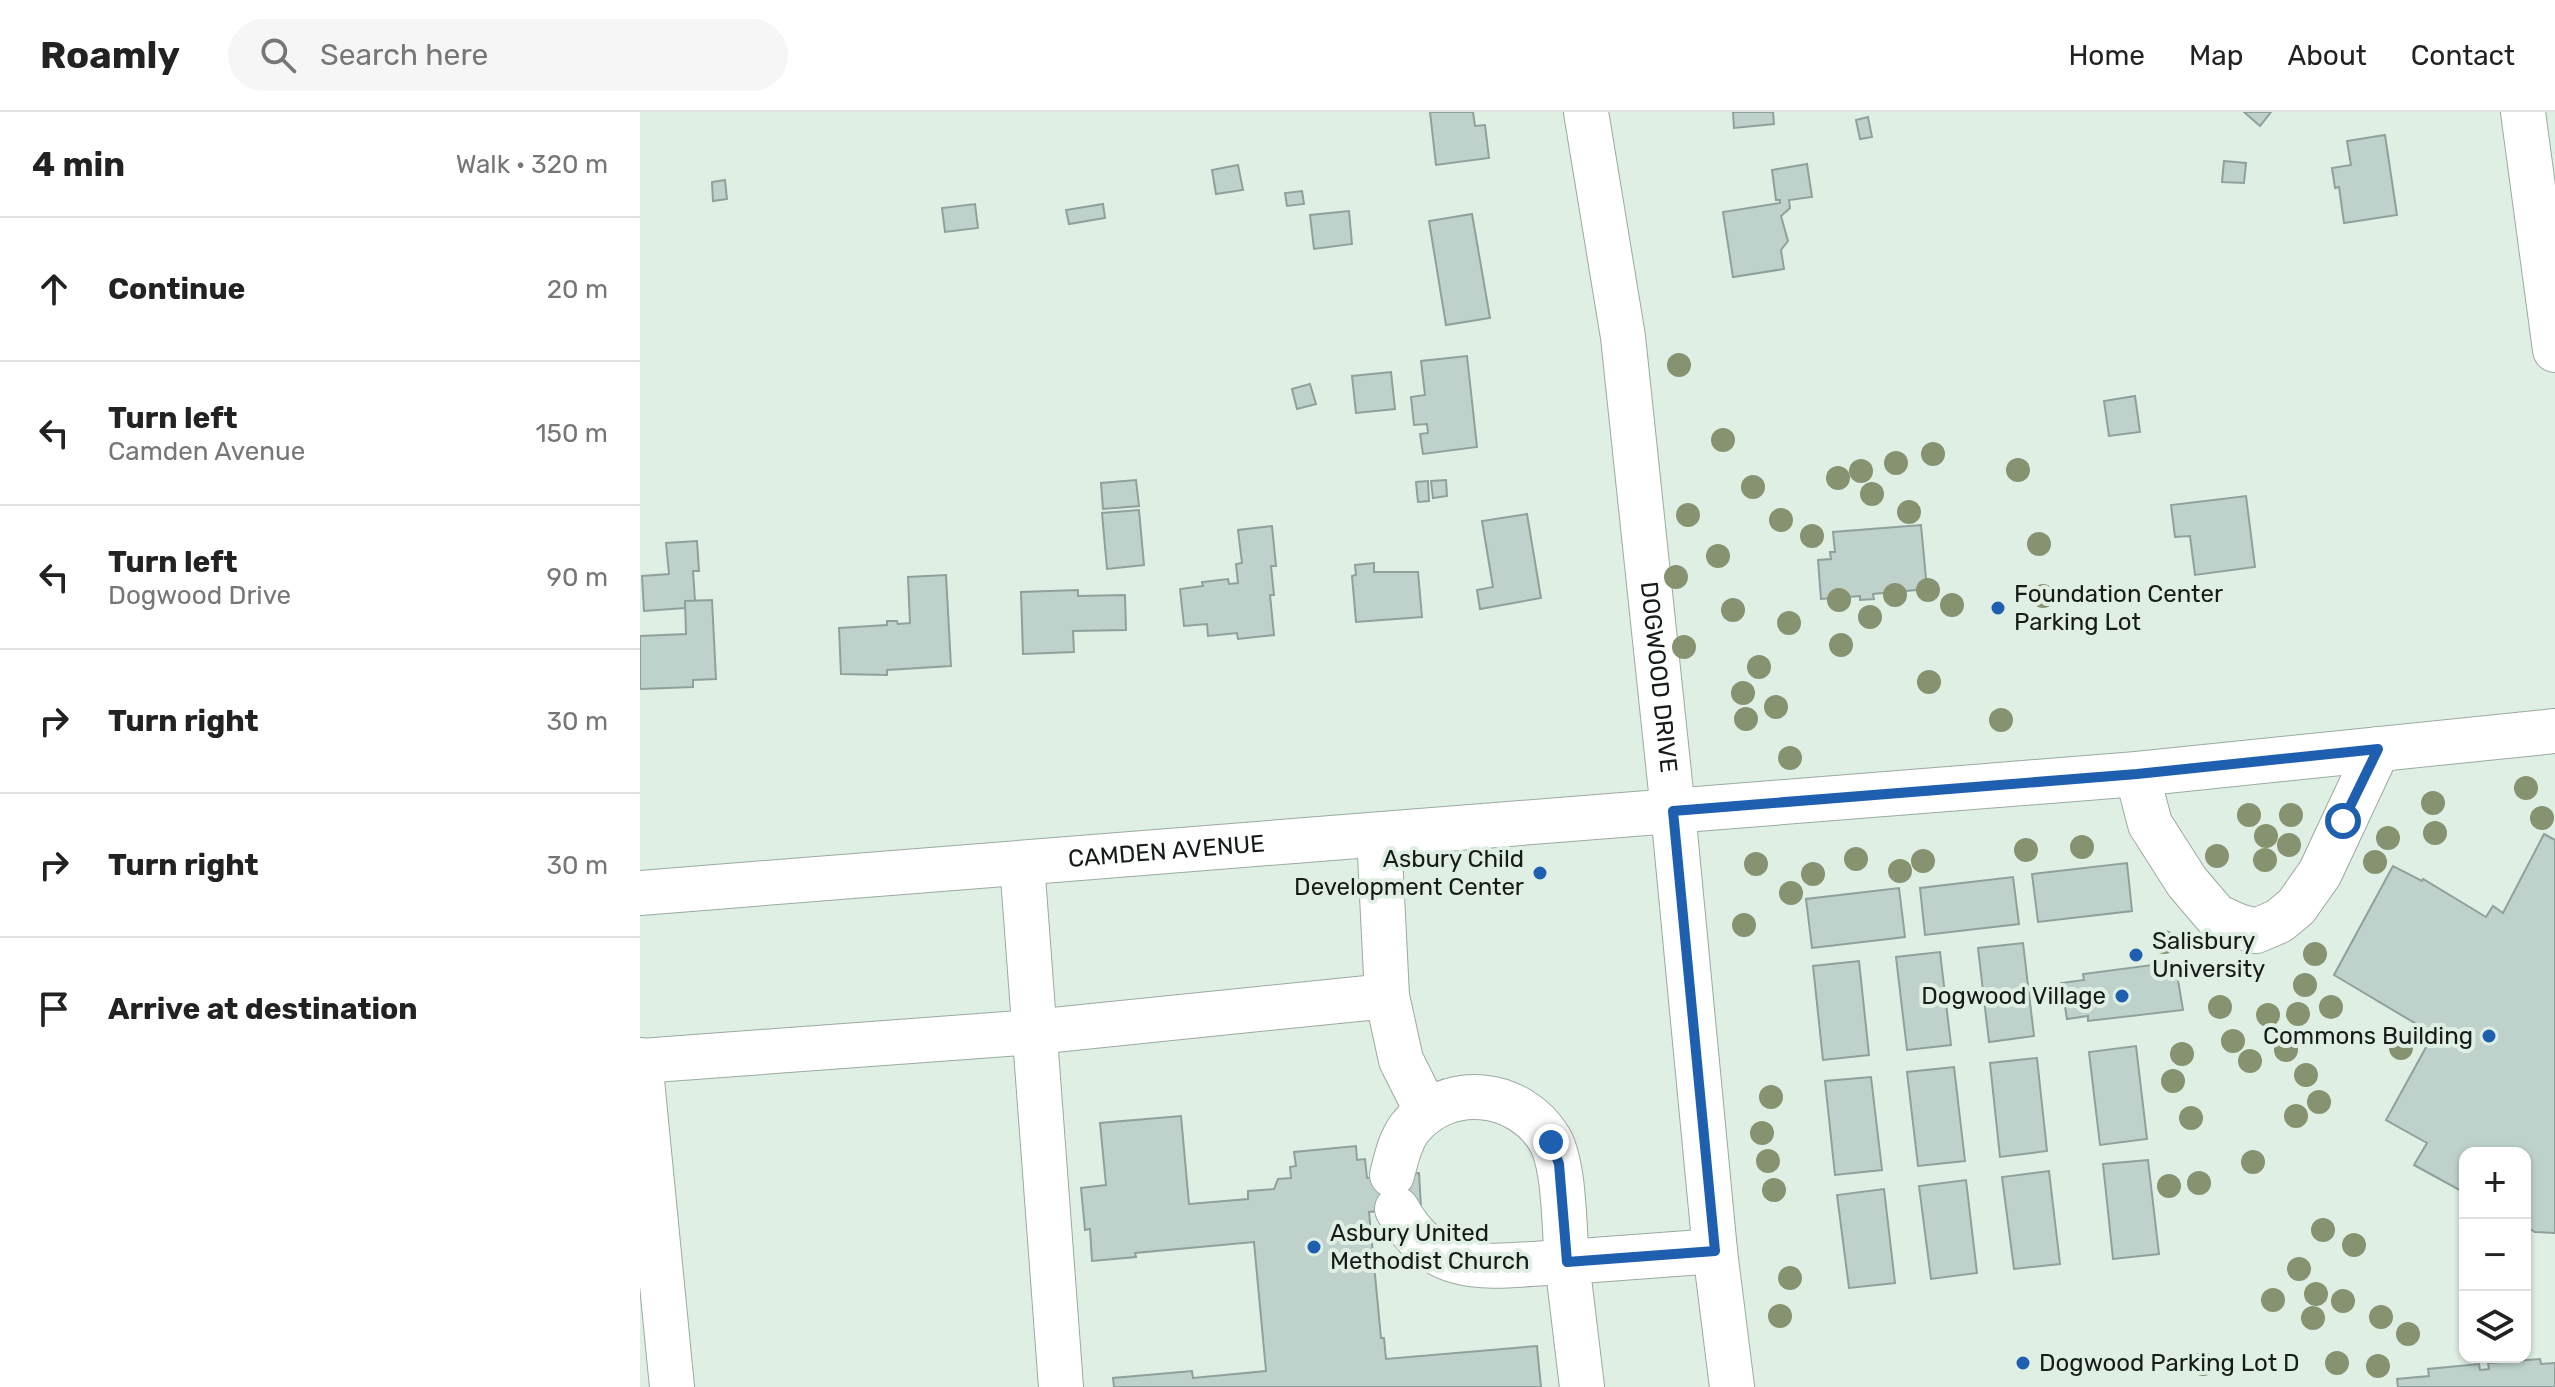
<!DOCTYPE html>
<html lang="en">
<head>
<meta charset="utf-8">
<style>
	body { margin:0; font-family:Rubik,sans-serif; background:#f6f6f6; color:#222 }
	.controls { position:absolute; right:24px; bottom:24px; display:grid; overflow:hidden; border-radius:16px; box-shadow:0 2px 6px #0004 }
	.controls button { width:72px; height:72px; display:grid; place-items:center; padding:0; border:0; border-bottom:2px solid #e0e0e0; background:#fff; color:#222; font:40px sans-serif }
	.stop { position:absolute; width:24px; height:24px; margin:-18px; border:6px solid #1f5fb0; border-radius:50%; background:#fff }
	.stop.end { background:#1f5fb0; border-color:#fff; box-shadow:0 2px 8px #0008 }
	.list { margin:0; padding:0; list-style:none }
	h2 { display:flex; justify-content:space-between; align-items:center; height:104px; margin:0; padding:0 32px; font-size:34px }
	h2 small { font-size:26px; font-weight:400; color:#767676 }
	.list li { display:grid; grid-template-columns:52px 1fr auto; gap:24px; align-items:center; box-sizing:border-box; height:144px; padding:0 32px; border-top:2px solid #e0e0e0 }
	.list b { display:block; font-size:30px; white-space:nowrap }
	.list p { margin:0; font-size:26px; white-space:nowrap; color:#767676 }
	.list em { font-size:26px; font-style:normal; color:#767676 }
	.icon { flex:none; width:44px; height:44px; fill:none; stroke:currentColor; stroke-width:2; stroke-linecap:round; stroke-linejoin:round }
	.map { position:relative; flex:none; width:1915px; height:1275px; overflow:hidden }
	header { display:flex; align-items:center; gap:48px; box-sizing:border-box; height:112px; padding:0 40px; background:#fff; border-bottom:2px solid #e0e0e0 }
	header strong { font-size:38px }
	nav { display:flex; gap:44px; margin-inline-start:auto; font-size:28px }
	.search { width:560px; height:72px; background:#f6f6f6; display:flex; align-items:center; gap:20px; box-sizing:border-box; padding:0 28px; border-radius:44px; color:#767676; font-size:30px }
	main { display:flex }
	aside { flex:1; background:#fff }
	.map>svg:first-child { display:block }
	.building { fill:#bed1cb; stroke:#8fa19c; stroke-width:2 }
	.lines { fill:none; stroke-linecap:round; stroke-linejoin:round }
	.minor-casing { stroke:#9baaa0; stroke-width:46 }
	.minor { stroke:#fff; stroke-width:44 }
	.tree { fill:#879270 }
	.route { stroke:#1f5fb0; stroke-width:10 }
	.poi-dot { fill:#1f5fb0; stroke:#dfefe4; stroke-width:3 }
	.labels { text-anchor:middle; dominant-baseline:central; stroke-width:8; stroke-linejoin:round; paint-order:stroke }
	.poi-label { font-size:24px; fill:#161c18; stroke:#dfefe4; text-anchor:start }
	.street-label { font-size:24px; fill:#161c18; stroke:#dfefe4 }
</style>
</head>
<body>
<header>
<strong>Roamly</strong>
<div class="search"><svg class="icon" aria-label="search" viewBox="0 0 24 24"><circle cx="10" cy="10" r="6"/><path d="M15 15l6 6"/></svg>Search here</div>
<nav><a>Home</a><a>Map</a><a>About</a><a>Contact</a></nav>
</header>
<main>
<aside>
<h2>4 min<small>Walk · 320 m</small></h2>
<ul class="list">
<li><svg class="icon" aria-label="ahead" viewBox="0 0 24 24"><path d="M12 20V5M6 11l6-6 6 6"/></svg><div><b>Continue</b></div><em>20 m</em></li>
<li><svg class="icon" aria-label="left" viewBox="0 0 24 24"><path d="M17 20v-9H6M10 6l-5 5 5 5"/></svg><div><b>Turn left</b><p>Camden Avenue</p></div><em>150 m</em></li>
<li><svg class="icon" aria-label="left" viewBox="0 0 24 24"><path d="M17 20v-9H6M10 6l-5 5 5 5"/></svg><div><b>Turn left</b><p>Dogwood Drive</p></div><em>90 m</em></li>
<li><svg class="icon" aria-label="right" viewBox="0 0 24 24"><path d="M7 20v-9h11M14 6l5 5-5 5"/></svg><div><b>Turn right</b></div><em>30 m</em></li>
<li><svg class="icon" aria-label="right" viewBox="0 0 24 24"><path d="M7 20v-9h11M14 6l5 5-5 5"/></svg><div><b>Turn right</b></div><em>30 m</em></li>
<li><svg class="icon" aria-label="arrive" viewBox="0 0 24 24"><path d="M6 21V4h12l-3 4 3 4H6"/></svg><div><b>Arrive at destination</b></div></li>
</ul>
</aside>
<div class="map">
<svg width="1915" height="1275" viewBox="0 0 1915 1275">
	<rect width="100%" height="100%" fill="#dfefe4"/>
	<g class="building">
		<path d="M790 0H833L835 14 845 13 849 46 796 53Z"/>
		<path d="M1093 0H1133L1134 12 1094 16Z"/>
		<path d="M1604 0H1631L1620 14Z"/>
		<path d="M1228 5 1232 25 1220 27 1216 8Z"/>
		<path d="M1745 23 1757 103 1704 111 1699 75 1695 76 1692 56 1711 53 1707 29Z"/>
		<path d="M1584 49 1606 51 1604 71 1582 70Z"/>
		<path d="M1167 52 1172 85 1149 88 1150 96 1141 104 1148 129 1141 138 1144 157 1093 165 1083 100 1140 91V88H1136L1132 58Z"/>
		<path d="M598 53 603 78 576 82 572 58Z"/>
		<path d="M85 68 87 87 73 89 72 70Z"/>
		<path d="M662 79 664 92 647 94 645 81Z"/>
		<path d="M335 92 338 116 305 120 302 96Z"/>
		<path d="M463 92 465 106 429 112 426 98Z"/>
		<path d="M709 99 712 132 674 137 670 103Z"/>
		<path d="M832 102 850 206 806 213 789 109Z"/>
		<path d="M827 244 837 335 783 342 780 322 788 321 787 312 774 313 771 285 785 283 781 249Z"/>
		<path d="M751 260 755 297 716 301 712 264Z"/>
		<path d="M670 272 676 292 657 297 652 277Z"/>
		<path d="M1495 284 1500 320 1469 324 1464 289Z"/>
		<path d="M496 368 499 394 463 397 461 371Z"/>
		<path d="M806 368 807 384 793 386 791 369Z"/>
		<path d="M788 369 789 389 778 390 776 370Z"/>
		<path d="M1606 384 1615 455 1555 463 1550 424 1535 425 1531 393Z"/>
		<path d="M499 398 504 453 467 457 462 401Z"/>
		<path d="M887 402 901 486 840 497 837 478 853 475 842 409Z"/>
		<path d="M1281 413 1287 477 1233 482 1234 487 1220 488V484L1181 487 1178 448 1191 447 1190 440H1195L1193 420Z"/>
		<path d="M632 414 636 454H631L634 483H630L634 523 598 527 597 521 568 524 567 512 544 514 540 477 563 474 562 470 588 467 589 472 598 471 596 452 602 451 598 418Z"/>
		<path d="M57 429 59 459H53L55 489H45V496L4 499 2 464 29 462 26 431Z"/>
		<path d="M734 451V460H778L782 505 716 510 712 464 716 463 715 453Z"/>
		<path d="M306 463 311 554 247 558V563L201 562 199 516 247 513V509H257L258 512 270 511 268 465Z"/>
		<path d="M438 478V484L485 483 486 518 433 519 434 540 383 542 381 480Z"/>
		<path d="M72 488 76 567 53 568V575L0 577V524L46 522 45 489Z"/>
		<path d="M1904 722 1915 728V1121L1895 1120 1885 1114V1041H1825V1081L1774 1053 1787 1031 1746 1008 1790 928 1777 920 1778 913 1694 863 1753 754 1782 769 1783 767 1846 805 1853 794 1863 801Z"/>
		<path d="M1487 751 1492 799 1398 810 1392 762Z"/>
		<path d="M1373 765 1379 812 1285 823 1280 776Z"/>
		<path d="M1259 776 1265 825 1172 836 1166 787Z"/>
		<path d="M1383 831 1394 924 1349 930 1338 836Z"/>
		<path d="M1300 840 1311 933 1267 938 1256 845Z"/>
		<path d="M1219 849 1229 943 1183 948 1173 854Z"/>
		<path d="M1535 850 1543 898 1448 909V904L1427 907 1421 871 1444 868 1443 862Z"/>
		<path d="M1496 934 1507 1027 1460 1033 1449 940Z"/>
		<path d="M1397 946 1407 1039 1360 1045 1350 951Z"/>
		<path d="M1314 955 1325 1049 1278 1054 1267 960Z"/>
		<path d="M1231 965 1242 1058 1195 1063 1185 969Z"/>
		<path d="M541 1004 549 1092 608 1087V1079L634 1077 638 1067 651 1066 650 1055 656 1054 654 1040 716 1034 717 1048 725 1047 727 1066 779 1061 781 1095 729 1100 741 1226H744L746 1247 897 1234 901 1275H474L473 1266 552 1259 553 1266 626 1259 614 1130 495 1141 496 1145 452 1149 450 1117 445 1118 441 1076 466 1073 460 1011Z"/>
		<path d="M1508 1048 1519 1142 1473 1147 1463 1052Z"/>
		<path d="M1409 1059 1420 1152 1374 1157 1362 1065Z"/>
		<path d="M1326 1068 1337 1161 1291 1167 1279 1074Z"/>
		<path d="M1244 1077 1255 1171 1209 1176 1197 1083Z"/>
		<path d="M1900 1247 1901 1252 1915 1251V1275H1758L1757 1267 1789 1264 1788 1257 1839 1252 1840 1258 1849 1257 1848 1251Z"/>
	</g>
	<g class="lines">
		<defs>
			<g id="minor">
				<path id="s1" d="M946 0 983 225 1033 699 1075 1139 1092 1275"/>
				<path d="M1883 0 1915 238"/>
				<path d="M1497 662 1510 712 1547 770 1576 804 1598 814 1616 819 1639 809 1656 795 1680 761 1738 637"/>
				<path d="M739 723 747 884 761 948 787 1000"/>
				<path d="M382 751 421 1275"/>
				<path id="s2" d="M0 781 1497 662 1915 619"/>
				<path d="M0 948 32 1275"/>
				<path d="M0 949 394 920 747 884"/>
				<path d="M752 1063C756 1048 759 1031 769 1017 806 969 880 977 910 1028 925 1055 924 1117 927 1150 856 1152 797 1171 757 1097"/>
				<path d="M942 1275 927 1150 1075 1139"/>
			</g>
		</defs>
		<use href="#minor" class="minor-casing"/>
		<use href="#minor" class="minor"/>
	</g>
	<g class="tree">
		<circle cx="1039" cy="253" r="12"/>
		<circle cx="1083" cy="328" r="12"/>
		<circle cx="1293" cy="342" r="12"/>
		<circle cx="1256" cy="351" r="12"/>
		<circle cx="1378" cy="358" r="12"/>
		<circle cx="1221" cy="359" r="12"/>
		<circle cx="1198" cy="366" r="12"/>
		<circle cx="1113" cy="375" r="12"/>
		<circle cx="1232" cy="382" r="12"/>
		<circle cx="1269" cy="400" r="12"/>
		<circle cx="1048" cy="403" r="12"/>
		<circle cx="1141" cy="408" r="12"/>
		<circle cx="1172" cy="424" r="12"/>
		<circle cx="1399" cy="432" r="12"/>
		<circle cx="1078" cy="444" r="12"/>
		<circle cx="1036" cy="465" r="12"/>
		<circle cx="1288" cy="478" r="12"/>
		<circle cx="1255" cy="483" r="12"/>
		<circle cx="1403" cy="484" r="12"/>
		<circle cx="1199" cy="488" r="12"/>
		<circle cx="1312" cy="493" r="12"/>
		<circle cx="1093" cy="498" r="12"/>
		<circle cx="1230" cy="505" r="12"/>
		<circle cx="1149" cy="511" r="12"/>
		<circle cx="1201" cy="533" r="12"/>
		<circle cx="1044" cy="535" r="12"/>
		<circle cx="1119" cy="555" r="12"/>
		<circle cx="1289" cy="570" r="12"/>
		<circle cx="1103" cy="581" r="12"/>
		<circle cx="1136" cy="595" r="12"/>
		<circle cx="1106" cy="607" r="12"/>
		<circle cx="1361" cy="608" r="12"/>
		<circle cx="1150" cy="646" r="12"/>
		<circle cx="1886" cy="676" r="12"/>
		<circle cx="1793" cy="691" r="12"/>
		<circle cx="1609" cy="703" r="12"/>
		<circle cx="1651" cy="703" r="12"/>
		<circle cx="1902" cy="706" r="12"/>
		<circle cx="1795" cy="721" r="12"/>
		<circle cx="1626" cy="724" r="12"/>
		<circle cx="1748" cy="726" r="12"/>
		<circle cx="1649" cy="733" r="12"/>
		<circle cx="1442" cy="735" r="12"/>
		<circle cx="1386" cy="738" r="12"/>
		<circle cx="1577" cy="744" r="12"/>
		<circle cx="1216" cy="747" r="12"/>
		<circle cx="1625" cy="748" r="12"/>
		<circle cx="1283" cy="749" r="12"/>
		<circle cx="1735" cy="750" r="12"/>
		<circle cx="1116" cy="752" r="12"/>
		<circle cx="1260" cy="759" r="12"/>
		<circle cx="1173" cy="762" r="12"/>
		<circle cx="1151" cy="781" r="12"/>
		<circle cx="1104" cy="813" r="12"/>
		<circle cx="1524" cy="830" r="12"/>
		<circle cx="1675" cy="842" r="12"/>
		<circle cx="1665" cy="873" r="12"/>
		<circle cx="1580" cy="895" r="12"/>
		<circle cx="1691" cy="895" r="12"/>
		<circle cx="1658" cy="902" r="12"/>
		<circle cx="1628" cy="903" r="12"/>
		<circle cx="1593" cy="929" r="12"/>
		<circle cx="1761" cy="936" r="12"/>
		<circle cx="1646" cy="938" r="12"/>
		<circle cx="1542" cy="942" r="12"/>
		<circle cx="1610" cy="949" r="12"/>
		<circle cx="1666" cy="963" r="12"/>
		<circle cx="1533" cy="969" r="12"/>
		<circle cx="1131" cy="985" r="12"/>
		<circle cx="1679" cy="990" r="12"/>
		<circle cx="1656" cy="1004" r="12"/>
		<circle cx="1551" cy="1006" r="12"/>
		<circle cx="1122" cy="1021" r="12"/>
		<circle cx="1128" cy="1049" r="12"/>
		<circle cx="1613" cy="1050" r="12"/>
		<circle cx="1559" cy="1071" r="12"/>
		<circle cx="1529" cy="1074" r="12"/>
		<circle cx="1134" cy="1078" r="12"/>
		<circle cx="1683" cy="1118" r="12"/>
		<circle cx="1714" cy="1133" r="12"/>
		<circle cx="1659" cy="1157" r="12"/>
		<circle cx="1150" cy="1166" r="12"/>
		<circle cx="1676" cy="1182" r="12"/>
		<circle cx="1633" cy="1188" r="12"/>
		<circle cx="1703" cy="1189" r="12"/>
		<circle cx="1140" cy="1204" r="12"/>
		<circle cx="1741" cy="1205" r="12"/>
		<circle cx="1673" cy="1206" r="12"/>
		<circle cx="1768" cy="1222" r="12"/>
		<circle cx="1697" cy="1251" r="12"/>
		<circle cx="1563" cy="1252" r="12"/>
		<circle cx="1738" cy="1254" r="12"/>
	</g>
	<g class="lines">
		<path class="route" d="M911 1030 919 1052 927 1150 1075 1139 1033 699 1497 662 1738 637 1703 709"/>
	</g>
	<g class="poi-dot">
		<circle cx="1358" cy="496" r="8"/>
		<circle cx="900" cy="761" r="8"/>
		<circle cx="1496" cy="843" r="8"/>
		<circle cx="1482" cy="884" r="8"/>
		<circle cx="1849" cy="924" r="8"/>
		<circle cx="674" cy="1135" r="8"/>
		<circle cx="1383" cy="1251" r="8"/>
	</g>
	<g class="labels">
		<g class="poi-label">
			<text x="1374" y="482">Foundation Center<tspan x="1374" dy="28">Parking Lot</tspan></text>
			<text x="884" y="747" text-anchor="end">Asbury Child<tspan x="884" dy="28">Development Center</tspan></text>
			<text x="1512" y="829">Salisbury<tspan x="1512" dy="28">University</tspan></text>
			<text x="1466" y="884" text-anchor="end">Dogwood Village</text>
			<text x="1833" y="924" text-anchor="end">Commons Building</text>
			<text x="690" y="1121">Asbury United<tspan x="690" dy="28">Methodist Church</tspan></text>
			<text x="1399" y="1251">Dogwood Parking Lot D</text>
		</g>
		<g class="street-label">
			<text stroke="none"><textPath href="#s1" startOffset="570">DOGWOOD DRIVE</textPath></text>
			<text stroke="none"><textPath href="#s2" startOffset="528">CAMDEN AVENUE</textPath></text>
		</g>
	</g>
</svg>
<div class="controls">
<button>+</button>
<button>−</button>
<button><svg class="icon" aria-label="layers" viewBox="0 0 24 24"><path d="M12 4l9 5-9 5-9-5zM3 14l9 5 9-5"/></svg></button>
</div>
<div class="stop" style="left:1703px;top:709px"></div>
<div class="stop end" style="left:911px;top:1030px"></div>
</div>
</main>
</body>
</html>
